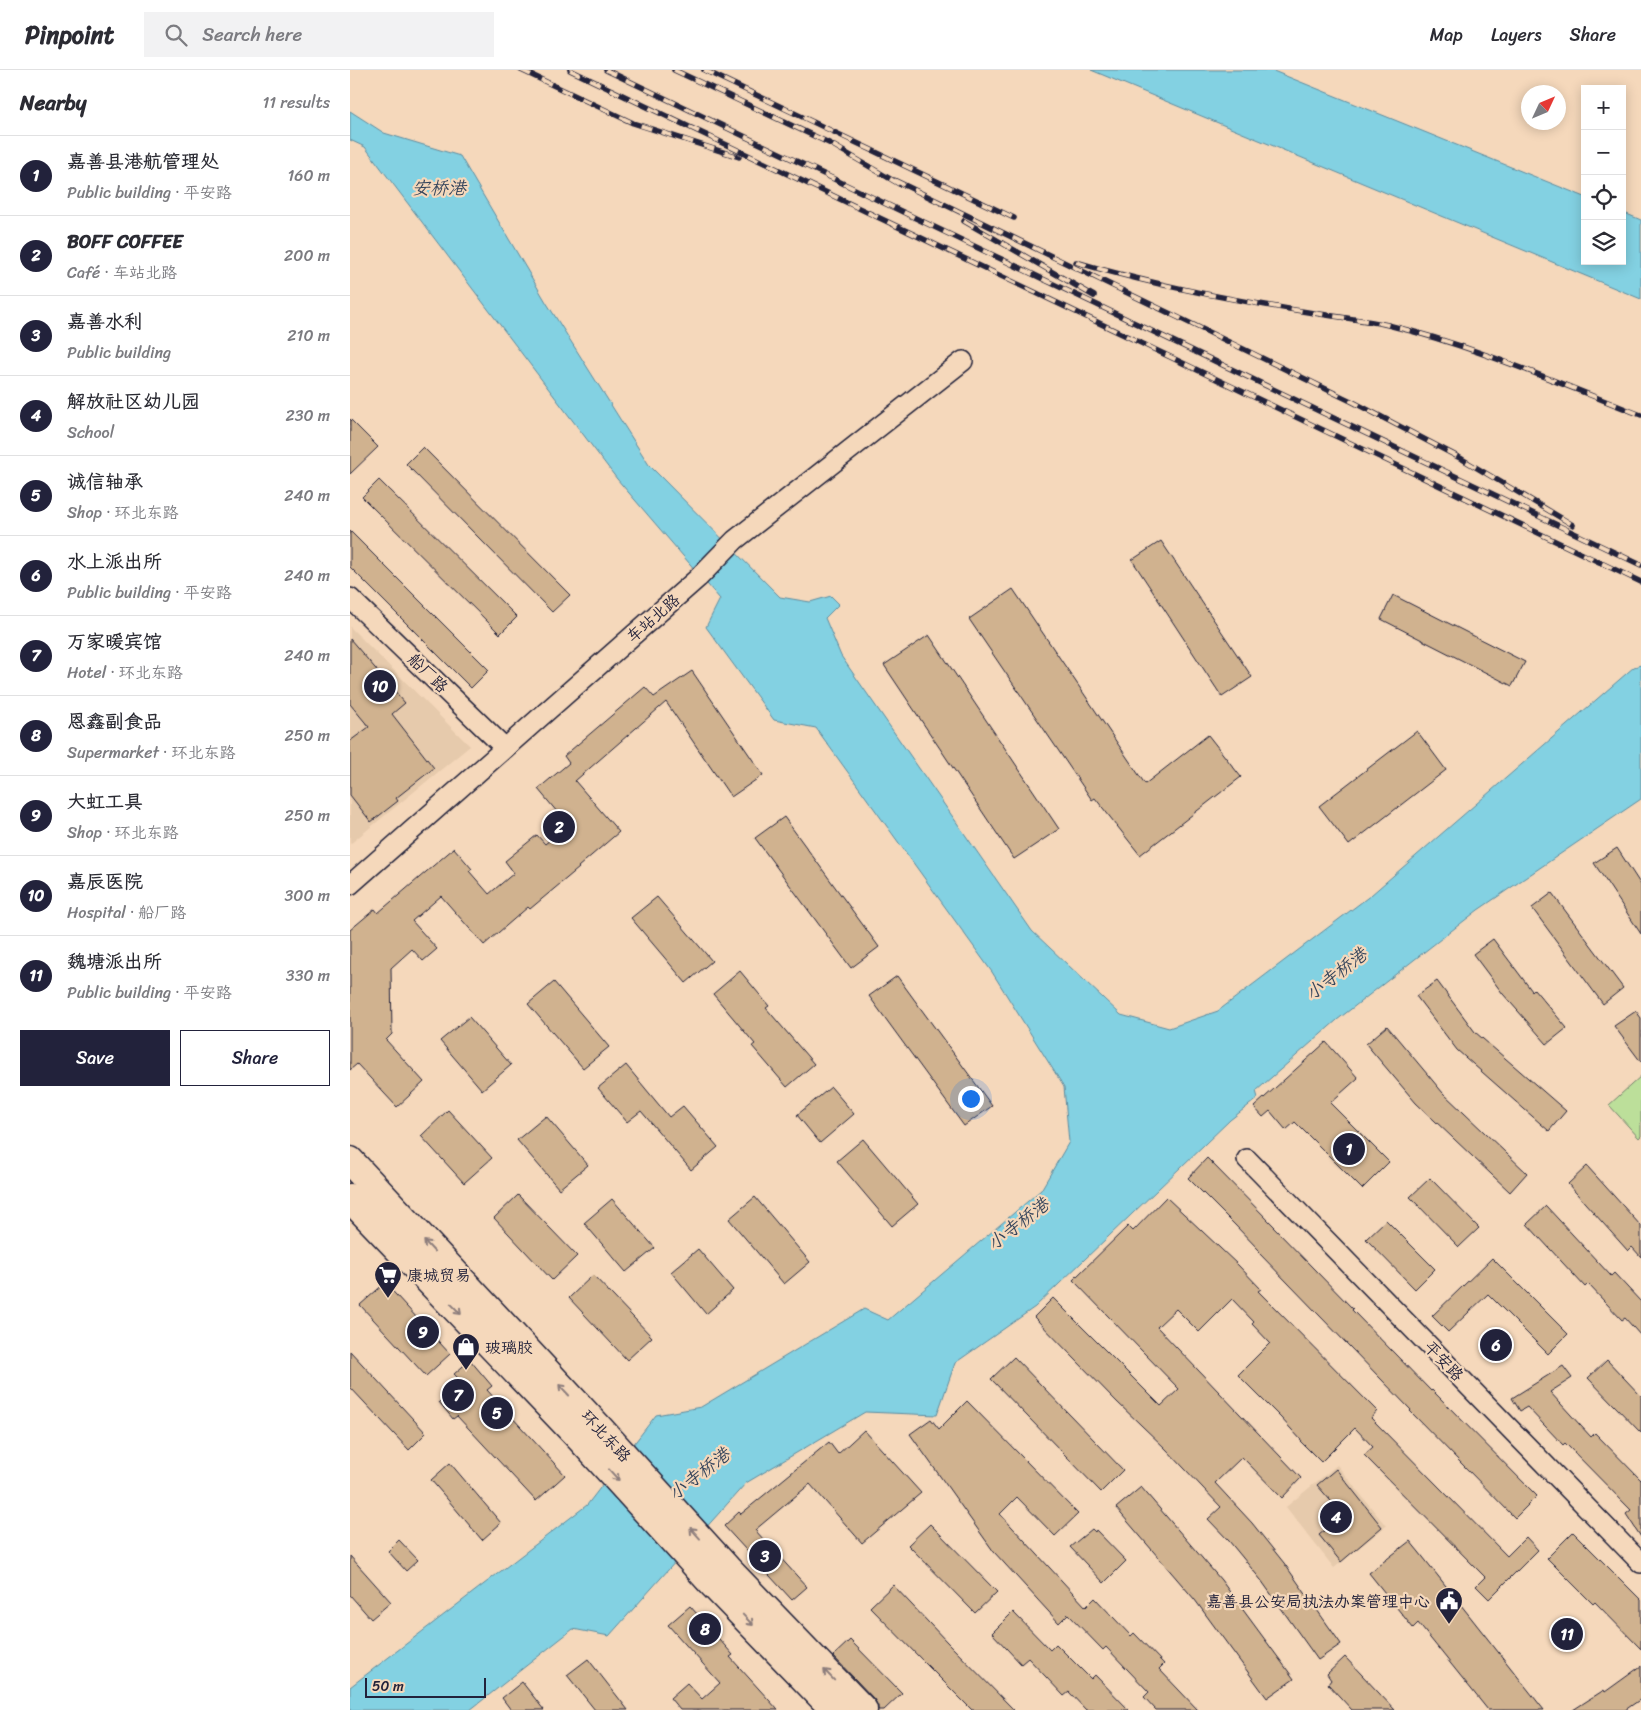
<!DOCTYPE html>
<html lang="en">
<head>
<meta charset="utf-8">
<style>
	body { margin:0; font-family:Sriracha,"LXGW WenKai TC",sans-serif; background:#f2f2f3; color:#2b2b33 }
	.controls { position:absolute; right:15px; top:15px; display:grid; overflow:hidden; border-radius:0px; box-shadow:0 2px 12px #0003 }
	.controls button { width:45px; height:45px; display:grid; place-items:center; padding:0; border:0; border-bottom:1px solid #e1e1e2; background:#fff; color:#2b2b33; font:25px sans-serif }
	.compass { position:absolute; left:1171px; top:15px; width:45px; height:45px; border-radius:50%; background:#fff; box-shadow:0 2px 12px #0003; rotate:46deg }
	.scale { position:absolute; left:15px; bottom:12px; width:121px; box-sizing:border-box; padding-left:5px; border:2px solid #22223b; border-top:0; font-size:14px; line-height:18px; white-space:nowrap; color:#22223b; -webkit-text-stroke:4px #f5d8bb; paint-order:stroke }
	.you { position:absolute; left:620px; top:1028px; width:18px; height:18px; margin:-12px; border:4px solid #fff; border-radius:50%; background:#1a73e8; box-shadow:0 0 0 8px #1a73e833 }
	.badge { display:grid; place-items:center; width:32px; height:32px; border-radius:50%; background:#22223b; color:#fff; font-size:16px; font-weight:700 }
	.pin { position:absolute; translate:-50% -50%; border:2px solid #fff; box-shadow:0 1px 5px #0006 }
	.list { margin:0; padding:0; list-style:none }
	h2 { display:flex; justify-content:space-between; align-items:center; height:65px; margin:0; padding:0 20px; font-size:21px }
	h2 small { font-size:16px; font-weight:400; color:#7c7c81 }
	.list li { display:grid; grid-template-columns:32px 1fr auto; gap:15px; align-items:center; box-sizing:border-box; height:80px; padding:0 20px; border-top:1px solid #e1e1e2 }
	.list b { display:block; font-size:19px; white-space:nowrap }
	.list p { margin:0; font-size:16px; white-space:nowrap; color:#7c7c81 }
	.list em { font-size:16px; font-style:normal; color:#7c7c81 }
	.actions { display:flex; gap:10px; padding:15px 20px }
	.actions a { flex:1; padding:11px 0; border:1px solid #22223b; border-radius:0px; text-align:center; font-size:18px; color:#22223b }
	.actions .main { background:#22223b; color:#fff }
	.icon { flex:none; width:28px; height:28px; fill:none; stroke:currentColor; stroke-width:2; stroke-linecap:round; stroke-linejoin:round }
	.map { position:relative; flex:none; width:1291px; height:1640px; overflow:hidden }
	header { display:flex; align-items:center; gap:30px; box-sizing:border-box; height:70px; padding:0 25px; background:#fff; border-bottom:1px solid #e1e1e2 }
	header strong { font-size:24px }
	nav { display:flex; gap:28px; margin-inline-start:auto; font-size:18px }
	.search { width:350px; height:45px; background:#f2f2f3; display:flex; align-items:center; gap:12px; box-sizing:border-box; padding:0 18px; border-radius:0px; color:#7c7c81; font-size:19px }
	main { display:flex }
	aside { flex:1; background:#fff }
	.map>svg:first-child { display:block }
	.built { fill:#e6caac }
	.green { fill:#bcdf9a; stroke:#6f806a }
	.water { fill:#83d1e2; stroke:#5c8b9f }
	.building { fill:#d0b28f; stroke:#22223b }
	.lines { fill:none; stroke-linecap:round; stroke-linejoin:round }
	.street-casing { stroke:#22223b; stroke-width:22 }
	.secondary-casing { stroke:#22223b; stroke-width:31 }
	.street { stroke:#f5d8bb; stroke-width:19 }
	.secondary { stroke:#f5d8bb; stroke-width:28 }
	.rail-casing { stroke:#22223b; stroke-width:5.5 }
	.rail { stroke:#f5d8bb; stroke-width:4; stroke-dasharray:11; stroke-linecap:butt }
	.oneway { stroke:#8c7d7b }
	.labels { text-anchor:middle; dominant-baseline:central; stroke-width:4.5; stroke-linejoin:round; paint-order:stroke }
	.street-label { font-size:16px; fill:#22223b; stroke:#f5d8bb }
	.poi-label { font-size:16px; fill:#22223b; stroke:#f5d8bb; text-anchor:start }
	.water-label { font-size:18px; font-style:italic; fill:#35455c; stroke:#f5d8bb }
</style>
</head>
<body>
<header>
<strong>Pinpoint</strong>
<div class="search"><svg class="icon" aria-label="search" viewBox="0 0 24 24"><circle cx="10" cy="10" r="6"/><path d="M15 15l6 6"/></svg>Search here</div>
<nav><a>Map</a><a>Layers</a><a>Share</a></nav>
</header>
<main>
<aside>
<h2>Nearby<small>11 results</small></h2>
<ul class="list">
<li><span class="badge">1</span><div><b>嘉善县港航管理处</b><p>Public building · 平安路</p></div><em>160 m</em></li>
<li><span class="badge">2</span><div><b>BOFF COFFEE</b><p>Café · 车站北路</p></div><em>200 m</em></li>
<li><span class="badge">3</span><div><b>嘉善水利</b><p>Public building</p></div><em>210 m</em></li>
<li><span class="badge">4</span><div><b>解放社区幼儿园</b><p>School</p></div><em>230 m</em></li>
<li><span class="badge">5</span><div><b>诚信轴承</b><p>Shop · 环北东路</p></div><em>240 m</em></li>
<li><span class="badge">6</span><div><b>水上派出所</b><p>Public building · 平安路</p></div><em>240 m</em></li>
<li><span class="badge">7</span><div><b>万家暖宾馆</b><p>Hotel · 环北东路</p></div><em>240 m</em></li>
<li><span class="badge">8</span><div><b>恩鑫副食品</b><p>Supermarket · 环北东路</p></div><em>250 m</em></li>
<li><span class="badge">9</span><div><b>大虹工具</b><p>Shop · 环北东路</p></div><em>250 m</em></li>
<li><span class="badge">10</span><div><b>嘉辰医院</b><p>Hospital · 船厂路</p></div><em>300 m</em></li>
<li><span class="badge">11</span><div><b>魏塘派出所</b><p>Public building · 平安路</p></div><em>330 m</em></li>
</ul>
<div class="actions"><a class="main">Save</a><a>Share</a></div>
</aside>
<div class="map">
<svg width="1291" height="1640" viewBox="0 0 1291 1640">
	<rect width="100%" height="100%" fill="#f5d8bb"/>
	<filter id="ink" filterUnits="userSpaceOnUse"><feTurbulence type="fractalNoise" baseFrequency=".02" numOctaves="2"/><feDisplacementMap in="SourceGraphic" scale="10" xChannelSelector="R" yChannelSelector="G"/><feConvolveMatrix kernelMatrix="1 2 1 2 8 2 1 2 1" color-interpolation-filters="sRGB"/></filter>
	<g filter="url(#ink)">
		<g class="built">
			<path d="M0 557 120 676 0 774Z"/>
			<path d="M987 1395 1036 1456 984 1498 936 1437Z"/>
		</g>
		<path class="green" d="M1291 1006V1066L1289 1068 1259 1035Z"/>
		<g class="water">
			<path d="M741 0H921L1235 127V191H1272V142L1291 150V229Z"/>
			<path d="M0 41 34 63 110 86 196 232 299 395 430 527 460 532 481 526 489 534 475 548 491 586 682 861 771 945 819 958 868 941 1021 825 1284 597 1291 595V729L1128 840 987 950 906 1021 908 1028 880 1050 685 1237 605 1293 587 1345 515 1342 396 1413 259 1566 223 1559 120 1640H0V1617L237 1435 306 1345 351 1337 514 1239 538 1250 691 1120 719 1072 714 1017 642 902 466 658 424 650 356 557 370 529 267 409 15 77 0 70Z"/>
		</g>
		<g class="building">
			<path d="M0 349 28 377 0 404Z"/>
			<path d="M73 377 220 525 202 542 56 394Z"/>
			<path d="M29 410 167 547 150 564 12 427Z"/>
			<path d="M0 461 139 600 121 618 0 497Z"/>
			<path d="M811 471 902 607 872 627 782 490Z"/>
			<path d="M663 519 795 714 858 665 891 707 790 785 745 728 742 730 619 549Z"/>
			<path d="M1043 525 1175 592 1162 616 1031 549Z"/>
			<path d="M579 565 709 759 664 789 534 595Z"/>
			<path d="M0 569 55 633 42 644 84 698 46 728 48 731 21 752 0 725V671L19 657 0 634Z"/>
			<path d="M342 601 413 705 381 727 316 632 225 711 269 762 228 797 229 798 180 839 178 837 134 875 91 826 62 851 87 879 73 891 62 879 41 898 42 964 36 970 74 1012 47 1037 7 994 0 1000V860L25 839 28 843 104 778 122 799 119 801 139 824 164 803 155 791 187 765 195 774 218 755 188 719 219 693 214 686 295 617 304 627Z"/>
			<path d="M1067 661 1096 700 999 775 969 736Z"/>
			<path d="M434 747 529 877 501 898 405 768Z"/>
			<path d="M1267 778 1291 815V864L1244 793Z"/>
			<path d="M1202 823 1273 918 1253 934 1182 838Z"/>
			<path d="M307 827 362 891 336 913 281 848Z"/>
			<path d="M1143 869 1182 921 1184 919 1217 958 1197 974 1153 924 1123 884Z"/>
			<path d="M390 901 419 936 416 938 464 994 437 1017 402 976 405 974 363 924Z"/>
			<path d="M547 906 642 1036 614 1056 519 926Z"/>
			<path d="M1087 911 1125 962 1216 1041 1199 1061 1107 980 1066 926Z"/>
			<path d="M204 912 259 977 233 998 178 934Z"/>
			<path d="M1286 941 1291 948V992L1264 956Z"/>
			<path d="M119 947 161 995 132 1020 90 971Z"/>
			<path d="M1037 956 1093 1023 1177 1103 1160 1122 1066 1033 1016 974Z"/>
			<path d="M976 972 1008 1008 980 1033 1039 1092 1012 1119 945 1052 936 1060 920 1041 913 1047 904 1037Z"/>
			<path d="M276 995 319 1047 333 1036 368 1077 341 1100 291 1041 277 1052 248 1018Z"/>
			<path d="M481 1017 504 1044 470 1073 447 1045Z"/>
			<path d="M98 1040 142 1088 114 1113 71 1066Z"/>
			<path d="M196 1046 238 1095 209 1119 167 1070Z"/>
			<path d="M513 1069 568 1134 542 1156 487 1091Z"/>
			<path d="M857 1088 924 1156 923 1157 1003 1239 1002 1240 1046 1285 1081 1321 1082 1320 1187 1426 1165 1448 1060 1341 1061 1340 908 1182 909 1180 885 1155 838 1108Z"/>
			<path d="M1237 1096 1291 1156V1187L1282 1177 1278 1181 1218 1114Z"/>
			<path d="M1080 1108 1129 1158 1109 1177 1060 1127Z"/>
			<path d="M168 1125 227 1186 202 1210 144 1148Z"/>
			<path d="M405 1127 460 1192 434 1214 379 1149Z"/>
			<path d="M816 1127 888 1195 911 1219 908 1221 1027 1341 1021 1348 1157 1486 1176 1467 1188 1480 1139 1529 1126 1516 1135 1507 1014 1385 1023 1377 1005 1358 971 1392 951 1372 952 1371 931 1348 888 1305 920 1273 902 1254 904 1252 882 1229 849 1262 826 1239 807 1257 951 1408 932 1428 892 1387 865 1413 902 1453 934 1493 991 1574 968 1590 911 1510 879 1471 858 1449 871 1437 816 1379 767 1332 684 1247 703 1228 811 1336 829 1319 723 1210 778 1156 783 1161Z"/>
			<path d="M262 1129 305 1178 276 1202 234 1153Z"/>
			<path d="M1196 1136 1261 1206 1264 1203 1291 1232V1266L1275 1248 1272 1250 1238 1214 1235 1217 1177 1154Z"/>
			<path d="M1036 1150 1085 1199 1065 1219 1016 1169Z"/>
			<path d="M348 1179 383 1220 356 1244 321 1202Z"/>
			<path d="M1142 1188 1218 1264 1198 1284 1138 1224 1098 1262 1082 1246Z"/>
			<path d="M243 1205 302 1267 277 1290 219 1228Z"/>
			<path d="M35 1213 100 1284 76 1306 10 1235Z"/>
			<path d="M0 1281 76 1363 59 1380 0 1317Z"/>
			<path d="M664 1287 773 1400 751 1422 641 1309Z"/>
			<path d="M120 1290 142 1316 137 1320 215 1405 186 1431 107 1346 103 1349 89 1332 112 1312 104 1304Z"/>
			<path d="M1257 1290 1291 1326V1363L1238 1308Z"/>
			<path d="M1213 1296 1222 1308 1200 1322 1241 1367 1245 1363 1291 1410V1467L1276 1444 1281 1440 1215 1373 1213 1375 1177 1337 1170 1341 1162 1328Z"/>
			<path d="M617 1331 728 1444 705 1466 667 1427 650 1444 736 1537 745 1528 781 1566 784 1563 814 1594 809 1599 848 1640H806L794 1627 799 1622 756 1577 753 1580 718 1544 709 1553 644 1482 560 1364 581 1349 589 1359Z"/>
			<path d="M514 1360 571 1423 512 1473 460 1414 405 1460 457 1517 442 1530 374 1456 389 1442 391 1444 479 1372 488 1384Z"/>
			<path d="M100 1393 151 1453 132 1470 81 1410Z"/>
			<path d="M986 1399 1032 1457 991 1492 969 1465 993 1445 967 1415Z"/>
			<path d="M791 1417 871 1510 944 1609 917 1628 845 1530 766 1438Z"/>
			<path d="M580 1454 647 1522 625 1543 558 1475Z"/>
			<path d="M742 1459 745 1462 746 1460 776 1491 754 1513 720 1477Z"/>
			<path d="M1223 1462 1291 1530V1579L1245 1532 1243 1534 1197 1488Z"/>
			<path d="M49 1470 68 1490 56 1501 38 1481Z"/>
			<path d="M1060 1471 1069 1482 1194 1640H1138L1068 1553 1063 1558 1019 1503Z"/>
			<path d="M0 1486 41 1532 21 1549 0 1525Z"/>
			<path d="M543 1515 597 1572 664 1640H622L575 1593 520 1537Z"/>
			<path d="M340 1536 383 1585 380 1587 428 1640H330L320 1628 337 1613 352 1629 370 1613 318 1555Z"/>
			<path d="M663 1542 700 1580 706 1574 741 1609 745 1605 779 1640H736L719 1622 714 1626 678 1588 671 1594 642 1563Z"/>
			<path d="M500 1570 552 1623 534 1640H528V1636L524 1629 483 1586Z"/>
			<path d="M995 1587 1045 1640H1002L978 1614 981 1610 977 1604Z"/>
			<path d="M238 1589 278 1640H245L217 1605Z"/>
			<path d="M1291 1596V1629L1275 1640H1223L1254 1620 1255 1622Z"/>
			<path d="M172 1612 194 1640H161L152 1628Z"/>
		</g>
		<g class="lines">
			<defs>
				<g id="street">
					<path d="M0 528 155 678"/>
					<path d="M0 815 348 508 385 470 613 291"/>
					<path d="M897 1089 1291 1493"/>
				</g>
				<g id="secondary">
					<path d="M0 1091 247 1356 377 1499 513 1640"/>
					<path d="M0 1128 231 1369 364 1515 485 1640"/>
				</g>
			</defs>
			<use href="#street" class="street-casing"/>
			<use href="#secondary" class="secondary-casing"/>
			<use href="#street" class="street"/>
			<use href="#secondary" class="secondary"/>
			<defs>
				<g id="rail">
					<path d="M171 0 283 53 389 87"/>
					<path d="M220 0 1291 512"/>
					<path d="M256 0 1291 495"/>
					<path d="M324 0 481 74 549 114"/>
					<path d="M354 0 664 148"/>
					<path d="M544 110 1003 332 1112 389 1223 455"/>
					<path d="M614 151 744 226"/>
					<path d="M726 192C806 216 888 231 970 244 993 248 1016 250 1038 255 1125 276 1208 313 1291 345"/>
				</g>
			</defs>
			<use href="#rail" class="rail-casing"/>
			<use href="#rail" class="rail"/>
		</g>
		<defs><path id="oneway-shaft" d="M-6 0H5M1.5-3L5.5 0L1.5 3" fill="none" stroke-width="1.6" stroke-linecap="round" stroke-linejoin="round" transform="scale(1.25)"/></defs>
		<g class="oneway">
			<use href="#oneway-shaft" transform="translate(79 1176) rotate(-133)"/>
			<use href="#oneway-shaft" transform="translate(106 1239) rotate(46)"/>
			<use href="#oneway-shaft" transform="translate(214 1320) rotate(-133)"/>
			<use href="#oneway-shaft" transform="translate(264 1405) rotate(48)"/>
			<use href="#oneway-shaft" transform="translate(345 1463) rotate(-132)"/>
			<use href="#oneway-shaft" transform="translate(398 1550) rotate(46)"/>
			<use href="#oneway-shaft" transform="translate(479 1605) rotate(-134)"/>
		</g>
	</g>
	<defs>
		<symbol id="supermarket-pin" viewBox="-11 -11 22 30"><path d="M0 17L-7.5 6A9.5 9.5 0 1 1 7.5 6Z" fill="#22223b" stroke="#f5d8bb"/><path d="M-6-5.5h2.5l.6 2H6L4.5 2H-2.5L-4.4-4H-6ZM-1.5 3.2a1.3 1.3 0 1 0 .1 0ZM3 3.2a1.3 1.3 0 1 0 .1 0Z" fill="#fff"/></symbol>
		<symbol id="shop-pin" viewBox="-11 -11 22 30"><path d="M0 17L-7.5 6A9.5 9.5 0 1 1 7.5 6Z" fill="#22223b" stroke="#f5d8bb"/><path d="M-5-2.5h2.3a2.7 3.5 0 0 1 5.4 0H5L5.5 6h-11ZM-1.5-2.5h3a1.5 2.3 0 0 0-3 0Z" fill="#fff"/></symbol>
		<symbol id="civic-pin" viewBox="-11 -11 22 30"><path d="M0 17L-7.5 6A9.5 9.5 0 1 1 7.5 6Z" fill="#22223b" stroke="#f5d8bb"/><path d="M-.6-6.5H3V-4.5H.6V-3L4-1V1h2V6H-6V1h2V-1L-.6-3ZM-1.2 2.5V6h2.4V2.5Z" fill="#fff"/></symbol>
	</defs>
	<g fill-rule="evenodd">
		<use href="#supermarket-pin" x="22" y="1189" width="32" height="43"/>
		<use href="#shop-pin" x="100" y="1261" width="32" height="43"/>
		<use href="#civic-pin" x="1083" y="1515" width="32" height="43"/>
	</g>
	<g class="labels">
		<g class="street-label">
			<text transform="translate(303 548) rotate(-41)">车站北路</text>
			<text transform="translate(78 603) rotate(44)">船厂路</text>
			<text transform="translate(1094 1291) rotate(46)">平安路</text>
			<text transform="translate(256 1366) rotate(47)">环北东路</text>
		</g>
		<g class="poi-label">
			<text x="57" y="1205">康城贸易</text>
			<text x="135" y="1277">玻璃胶</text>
			<text x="1080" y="1531" text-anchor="end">嘉善县公安局执法办案管理中心</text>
		</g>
		<g class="water-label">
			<text x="89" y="118">安桥港</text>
			<text transform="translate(986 904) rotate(-38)">小寺桥港</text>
			<text transform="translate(668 1154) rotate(-38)">小寺桥港</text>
			<text transform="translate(349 1404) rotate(-38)">小寺桥港</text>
		</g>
	</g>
</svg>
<div class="controls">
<button>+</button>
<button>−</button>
<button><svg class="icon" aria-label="locate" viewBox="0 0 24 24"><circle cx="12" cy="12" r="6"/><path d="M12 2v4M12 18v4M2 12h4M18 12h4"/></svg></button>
<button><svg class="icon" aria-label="layers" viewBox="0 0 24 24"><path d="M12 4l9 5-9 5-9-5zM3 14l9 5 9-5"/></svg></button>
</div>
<svg class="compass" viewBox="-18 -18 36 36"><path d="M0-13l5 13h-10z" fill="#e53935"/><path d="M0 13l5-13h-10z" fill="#7c7c81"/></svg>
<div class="scale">50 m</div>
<div class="you"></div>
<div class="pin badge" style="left:999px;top:1079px">1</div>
<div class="pin badge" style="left:209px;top:757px">2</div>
<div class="pin badge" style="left:415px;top:1486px">3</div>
<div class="pin badge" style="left:986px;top:1447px">4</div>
<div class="pin badge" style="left:147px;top:1343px">5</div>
<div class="pin badge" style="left:1146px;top:1275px">6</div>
<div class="pin badge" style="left:108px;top:1325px">7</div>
<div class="pin badge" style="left:355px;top:1559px">8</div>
<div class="pin badge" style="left:73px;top:1262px">9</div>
<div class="pin badge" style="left:30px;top:616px">10</div>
<div class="pin badge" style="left:1217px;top:1564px">11</div>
</div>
</main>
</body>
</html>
